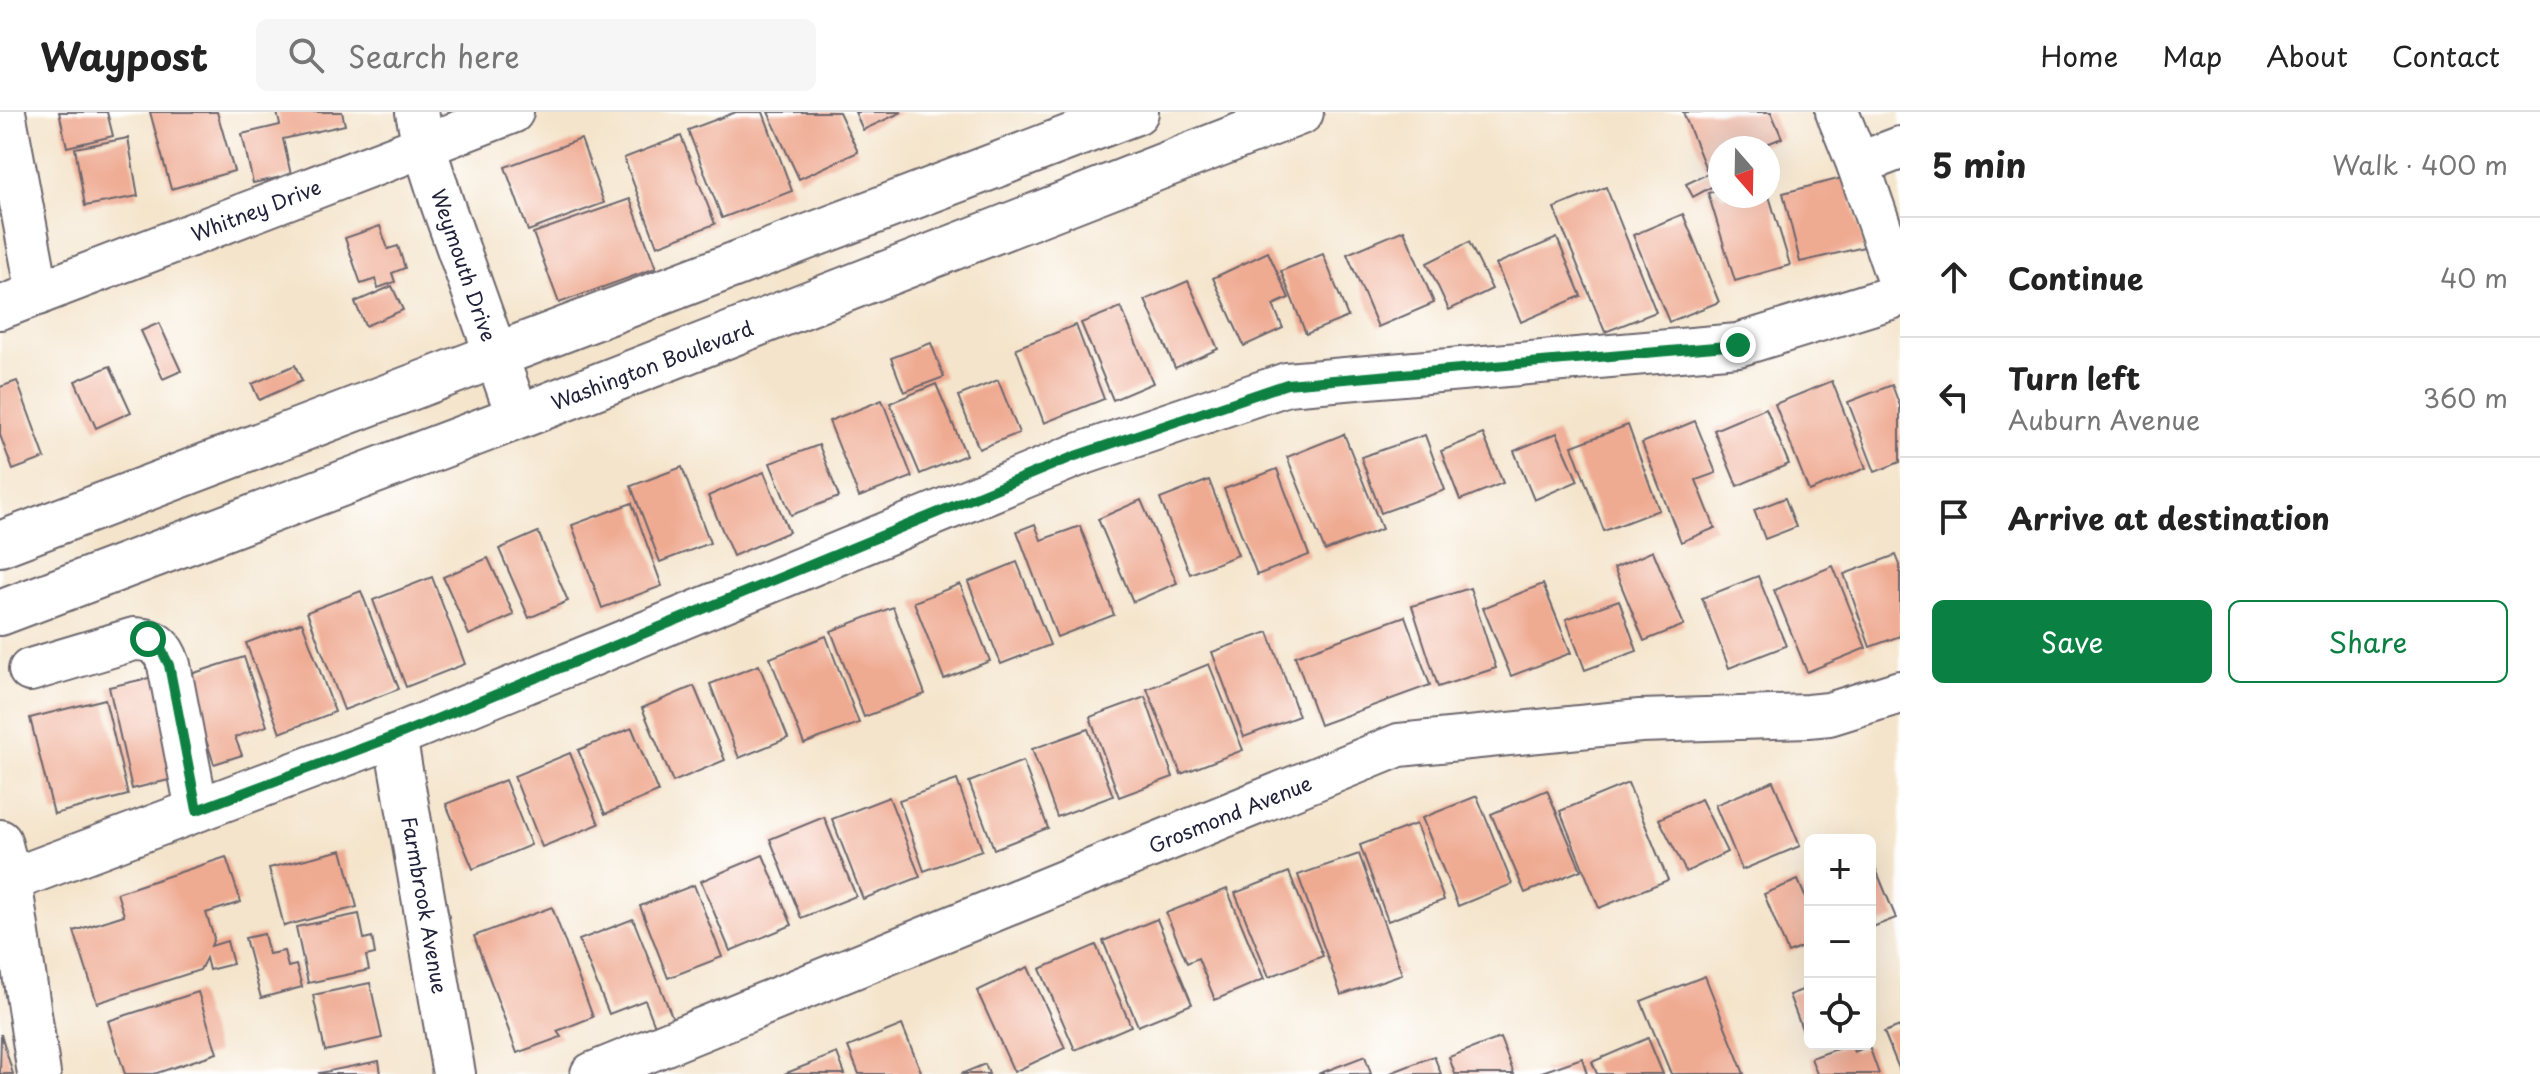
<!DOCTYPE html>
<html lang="en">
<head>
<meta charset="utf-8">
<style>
	body { margin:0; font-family:"Playpen Sans",sans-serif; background:#f6f6f6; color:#222 }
	.controls { position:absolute; right:24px; bottom:24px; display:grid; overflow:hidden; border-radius:12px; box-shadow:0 8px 32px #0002 }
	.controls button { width:72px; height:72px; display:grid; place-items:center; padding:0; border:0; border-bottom:2px solid #e0e0e0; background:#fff; color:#222; font:40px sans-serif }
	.compass { position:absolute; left:1708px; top:24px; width:72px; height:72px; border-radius:50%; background:#fff; box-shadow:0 8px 32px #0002; rotate:160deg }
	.stop { position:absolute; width:24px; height:24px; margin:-18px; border:6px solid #0b8043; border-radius:50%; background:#fff }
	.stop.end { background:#0b8043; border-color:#fff; box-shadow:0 2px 8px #0008 }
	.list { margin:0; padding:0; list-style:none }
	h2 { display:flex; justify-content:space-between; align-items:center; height:104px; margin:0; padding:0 32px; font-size:34px }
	h2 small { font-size:26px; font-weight:400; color:#767676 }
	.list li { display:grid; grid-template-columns:52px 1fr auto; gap:24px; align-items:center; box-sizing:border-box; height:120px; padding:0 32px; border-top:2px solid #e0e0e0 }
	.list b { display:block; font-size:30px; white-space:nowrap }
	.list p { margin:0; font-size:26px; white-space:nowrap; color:#767676 }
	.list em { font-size:26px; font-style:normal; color:#767676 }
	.actions { display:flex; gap:16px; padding:24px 32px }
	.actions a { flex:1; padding:18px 0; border:2px solid #0b8043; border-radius:12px; text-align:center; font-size:28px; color:#0b8043 }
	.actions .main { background:#0b8043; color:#fff }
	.icon { flex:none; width:44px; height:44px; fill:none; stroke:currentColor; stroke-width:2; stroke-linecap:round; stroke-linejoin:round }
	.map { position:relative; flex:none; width:1900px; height:962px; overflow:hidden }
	header { display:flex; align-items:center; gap:48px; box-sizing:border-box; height:112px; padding:0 40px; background:#fff; border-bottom:2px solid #e0e0e0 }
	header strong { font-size:38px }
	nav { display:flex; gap:44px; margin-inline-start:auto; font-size:28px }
	.search { width:560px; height:72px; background:#f6f6f6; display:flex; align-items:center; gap:20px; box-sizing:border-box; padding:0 28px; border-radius:12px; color:#767676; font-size:30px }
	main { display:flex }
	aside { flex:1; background:#fff }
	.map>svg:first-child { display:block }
	.building { fill:#efaa92 }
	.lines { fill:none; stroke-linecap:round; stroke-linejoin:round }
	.minor-casing { stroke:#6c666d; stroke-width:46 }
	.highway-casing { stroke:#6c666d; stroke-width:48 }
	.minor { stroke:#fff; stroke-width:42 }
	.highway { stroke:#fff; stroke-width:44 }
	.route { stroke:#0b8043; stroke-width:10 }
	.labels { text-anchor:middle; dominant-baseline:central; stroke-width:6; stroke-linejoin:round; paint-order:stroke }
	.street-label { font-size:20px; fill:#22223b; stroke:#fff }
</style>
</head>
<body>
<header>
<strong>Waypost</strong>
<div class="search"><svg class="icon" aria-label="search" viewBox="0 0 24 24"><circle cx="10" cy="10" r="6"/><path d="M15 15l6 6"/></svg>Search here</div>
<nav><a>Home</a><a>Map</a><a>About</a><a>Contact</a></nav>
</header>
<main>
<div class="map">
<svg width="1900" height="962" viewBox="0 0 1900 962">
	<rect width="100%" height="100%" fill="#fff"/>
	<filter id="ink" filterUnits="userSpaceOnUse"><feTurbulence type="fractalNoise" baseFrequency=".0125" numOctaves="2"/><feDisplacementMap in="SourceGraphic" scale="16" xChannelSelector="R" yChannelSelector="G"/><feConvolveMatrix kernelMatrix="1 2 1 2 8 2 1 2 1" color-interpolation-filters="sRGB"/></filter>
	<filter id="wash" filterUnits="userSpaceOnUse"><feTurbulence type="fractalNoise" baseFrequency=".006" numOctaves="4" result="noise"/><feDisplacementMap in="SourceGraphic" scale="32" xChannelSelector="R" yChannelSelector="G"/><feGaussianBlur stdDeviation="1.8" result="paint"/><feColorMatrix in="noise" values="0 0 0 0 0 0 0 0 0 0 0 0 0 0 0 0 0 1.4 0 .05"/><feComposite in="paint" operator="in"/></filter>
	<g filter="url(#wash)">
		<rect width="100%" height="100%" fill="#f4e4cb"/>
		<g id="blocks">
			<g class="building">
				<path d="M59 0H107L113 24 67 35Z"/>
				<path d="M150 0H217L234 59 171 77Z"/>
				<path d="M277 0H342L345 13 283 27 291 63 253 71 242 22 280 13Z"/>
				<path d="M736 0H763L792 79 722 106 688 18Z"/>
				<path d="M768 0H839L858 40 799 67Z"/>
				<path d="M855 0H902L863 18Z"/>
				<path d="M1683 0H1771L1782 26 1757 36H1720V51L1706 57Z"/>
				<path d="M681 24 715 112 657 134 624 46Z"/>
				<path d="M128 26 138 84 85 94 75 36Z"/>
				<path d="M581 27 604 91 528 119 505 55Z"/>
				<path d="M1709 61 1715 73 1693 85 1686 72Z"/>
				<path d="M1846 65 1864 135 1800 150 1783 81Z"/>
				<path d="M1606 75 1656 200 1605 220 1554 96Z"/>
				<path d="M1720 78V84H1769L1790 153 1735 169 1708 81Z"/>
				<path d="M630 87 656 156 559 191 533 121Z"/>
				<path d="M1683 102 1719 190 1669 210 1633 123Z"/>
				<path d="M380 114 388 137 398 134 405 156 392 161 395 170 378 176 376 167 361 172 345 126Z"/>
				<path d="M1404 118 1434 191 1378 215 1347 142Z"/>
				<path d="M1557 126 1581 184 1521 210 1496 152Z"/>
				<path d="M1469 130 1492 177 1449 198 1427 151Z"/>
				<path d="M1268 140 1289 186 1273 193 1283 216 1244 234 1213 166Z"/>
				<path d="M1323 142 1348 205 1306 222 1281 159Z"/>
				<path d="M1188 169 1218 237 1175 256 1145 188Z"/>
				<path d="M392 174 403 198 365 214 355 190Z"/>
				<path d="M1121 195 1153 271 1113 288 1081 211Z"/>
				<path d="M159 211 181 259 163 267 141 219Z"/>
				<path d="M1076 213 1104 287 1044 311 1016 236Z"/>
				<path d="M931 231 944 265 904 280 891 246Z"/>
				<path d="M295 253 302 269 259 288 252 272Z"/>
				<path d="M110 254 131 300 96 316 75 269Z"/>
				<path d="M998 268 1019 321 979 337 958 284Z"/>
				<path d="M17 269 45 346 13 358 0 323V275Z"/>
				<path d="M1832 269 1866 356 1809 379 1775 292Z"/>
				<path d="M936 272 966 343 920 362 890 291Z"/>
				<path d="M1892 273 1900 294V350L1875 360 1848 290Z"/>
				<path d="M882 288 912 365 859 385 829 309Z"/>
				<path d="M1766 296 1789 352 1737 374 1714 318Z"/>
				<path d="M1695 309 1716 361 1696 368 1715 416 1681 430 1642 331Z"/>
				<path d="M1628 313 1659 398 1604 419 1572 334Z"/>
				<path d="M1557 321 1578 369 1534 388 1514 339Z"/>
				<path d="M1344 322 1382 417 1325 439 1287 345Z"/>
				<path d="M1483 322 1503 371 1460 388 1441 339Z"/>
				<path d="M1425 323 1445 378 1381 401 1361 345Z"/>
				<path d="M819 333 839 385 791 403 770 351Z"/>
				<path d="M682 355 710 431 660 450 631 374Z"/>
				<path d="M1277 357 1309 443 1257 463 1224 377Z"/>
				<path d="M764 360 789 420 733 444 708 384Z"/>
				<path d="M1209 368 1238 443 1190 462 1160 387Z"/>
				<path d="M1785 386 1796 415 1765 427 1754 398Z"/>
				<path d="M1141 388 1177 471 1133 490 1098 407Z"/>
				<path d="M632 391 662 474 602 496 572 413Z"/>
				<path d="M1035 412 1041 428 1080 414 1114 503 1057 525 1017 419Z"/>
				<path d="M538 420 568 489 529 506 499 437Z"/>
				<path d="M1653 439 1684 513 1644 529 1614 456Z"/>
				<path d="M1896 443 1900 453V524L1870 535 1844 462Z"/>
				<path d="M488 446 514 503 469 523 443 465Z"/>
				<path d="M1017 450 1050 533 1001 552 968 470Z"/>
				<path d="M1833 454 1866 536 1807 560 1774 478Z"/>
				<path d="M1758 464 1786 534 1729 556 1702 486Z"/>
				<path d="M432 465 465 552 406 575 373 488Z"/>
				<path d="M960 472 990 549 944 567 914 490Z"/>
				<path d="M1543 472 1571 541 1511 564 1483 496Z"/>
				<path d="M1470 476 1496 556 1438 575 1412 494Z"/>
				<path d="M361 479 399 577 344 598 307 500Z"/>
				<path d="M1619 488 1637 539 1585 558 1566 507Z"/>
				<path d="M893 495 925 582 864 605 831 519Z"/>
				<path d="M1405 504 1430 573 1320 613 1295 544Z"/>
				<path d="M302 510 335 600 280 621 246 531Z"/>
				<path d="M1268 520 1299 604 1244 625 1212 540Z"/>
				<path d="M826 524 859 611 804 632 770 546Z"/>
				<path d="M244 545 267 614 235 625 242 643 214 652 185 564Z"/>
				<path d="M1209 552 1243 638 1181 662 1147 577Z"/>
				<path d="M759 553 788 626 739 646 710 572Z"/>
				<path d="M162 563 185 664 132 677 109 575Z"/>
				<path d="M694 574 725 648 673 670 642 596Z"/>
				<path d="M1145 585 1173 665 1119 685 1090 605Z"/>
				<path d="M105 587 128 683 54 702 30 606Z"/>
				<path d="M632 616 658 680 605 702 578 638Z"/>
				<path d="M1088 617 1113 684 1057 705 1032 637Z"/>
				<path d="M570 641 599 712 542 735 514 664Z"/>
				<path d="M1023 649 1048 716 994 737 969 670Z"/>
				<path d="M505 668 531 733 473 757 446 692Z"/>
				<path d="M957 668 982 738 924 759 899 688Z"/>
				<path d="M1773 669 1800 734 1742 758 1715 693Z"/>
				<path d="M1628 671 1668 768 1599 796 1560 699Z"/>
				<path d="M1547 678 1581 758 1525 781 1491 702Z"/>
				<path d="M1477 684 1512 772 1458 794 1422 706Z"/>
				<path d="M889 685 920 765 863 787 832 707Z"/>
				<path d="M1701 687 1727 740 1686 760 1659 707Z"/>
				<path d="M824 705 856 784 801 806 770 727Z"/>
				<path d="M1416 712 1444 788 1388 809 1360 733Z"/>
				<path d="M342 738 357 795 284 814 269 756Z"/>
				<path d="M1359 742 1402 862 1341 883 1298 763Z"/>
				<path d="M763 743 792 813 730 839 701 769Z"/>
				<path d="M1870 743 1896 806 1870 816Z"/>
				<path d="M226 745 241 790 206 801 214 826 211 834 227 829 233 852 209 858 206 846 200 858 97 891 74 819 124 803 117 781Z"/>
				<path d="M1289 760 1323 844 1269 865 1235 781Z"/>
				<path d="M1798 768 1810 796V832L1788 841 1764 782Z"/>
				<path d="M694 773 722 845 668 866 640 794Z"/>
				<path d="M1227 777 1264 867 1215 888 1198 846 1187 851 1166 801Z"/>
				<path d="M552 795 593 905 557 919 561 925 517 941 474 824Z"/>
				<path d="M359 802 364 827 372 825 375 842 366 844 369 858 308 871 296 815Z"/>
				<path d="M633 807 673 907 655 914 645 888 609 902 579 828Z"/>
				<path d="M1157 807 1192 892 1138 914 1103 829Z"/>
				<path d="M264 822 269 842 284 839 288 855 296 853 302 875 261 886 245 826Z"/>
				<path d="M1096 833 1131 914 1075 938 1040 857Z"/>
				<path d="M1028 855 1065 936 1014 960 977 879Z"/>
				<path d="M1705 864 1744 962H1671L1641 889Z"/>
				<path d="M370 871 382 926 325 939 313 883Z"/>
				<path d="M1810 875V929L1807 930 1789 883Z"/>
				<path d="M198 880 217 941 154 962H125L108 909Z"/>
				<path d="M902 913 922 962H859L848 935Z"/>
				<path d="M1900 914V959L1884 920Z"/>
				<path d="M1 922 13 962H0Z"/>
				<path d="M1500 926 1514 962H1455L1449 945Z"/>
				<path d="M1648 926 1663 962H1597L1592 950Z"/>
				<path d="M1851 932 1854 940 1869 934 1879 962H1817L1811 946Z"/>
				<path d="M837 941 845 962H784Z"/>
				<path d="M1365 944 1371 962H1318Z"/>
				<path d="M1434 944 1441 962H1388Z"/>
				<path d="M1582 946 1587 962H1536Z"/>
				<path d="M379 949 381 962H320L319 961Z"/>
				<path d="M985 952 989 962H961Z"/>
			</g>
		</g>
	</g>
	<g filter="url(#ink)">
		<use href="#blocks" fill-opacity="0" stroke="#6c666d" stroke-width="2"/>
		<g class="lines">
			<defs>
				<g id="minor">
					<path d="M4 0 38 182"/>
					<path d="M417 0 424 34 442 91 518 305"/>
					<path d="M1837 0 1858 52 1900 173"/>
					<path d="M1858 52 1900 36"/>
					<path d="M0 196 512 0"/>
					<path d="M30 558 134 527C154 527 163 534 169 553L197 698"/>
					<path d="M395 624 454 962"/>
					<path d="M0 729 10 768 39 962"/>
					<path d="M0 772 395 624 1075 344 1287 272 1738 233 1900 183"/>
					<path d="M592 962 1399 633 1640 609 1808 604 1829 602 1900 580"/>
				</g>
				<g id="highway">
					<path d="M0 432 1136 0"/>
					<path d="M0 501 518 305 1301 0"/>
				</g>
			</defs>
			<use href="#minor" class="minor-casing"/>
			<use href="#highway" class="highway-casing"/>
			<use href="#minor" class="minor"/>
			<use href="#highway" class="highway"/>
		</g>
	</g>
	<g class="lines" filter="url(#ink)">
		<path class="route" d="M148 527 159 533 169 553 197 698 395 624 1075 344 1287 272 1738 233"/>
	</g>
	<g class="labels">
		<g class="street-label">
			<text transform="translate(256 98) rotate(-21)">Whitney Drive</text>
			<text transform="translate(464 153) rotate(71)">Weymouth Drive</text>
			<text transform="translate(652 253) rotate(-21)">Washington Boulevard</text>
			<text transform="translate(1230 702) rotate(-22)">Grosmond Avenue</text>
			<text transform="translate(425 793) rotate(80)">Farmbrook Avenue</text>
		</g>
	</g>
</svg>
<div class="controls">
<button>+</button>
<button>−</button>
<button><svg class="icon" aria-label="locate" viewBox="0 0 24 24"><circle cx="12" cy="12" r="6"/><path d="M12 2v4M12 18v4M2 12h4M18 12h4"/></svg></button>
</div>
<svg class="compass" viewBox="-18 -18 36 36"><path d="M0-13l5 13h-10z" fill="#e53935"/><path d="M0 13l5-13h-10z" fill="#767676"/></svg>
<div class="stop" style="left:148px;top:527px"></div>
<div class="stop end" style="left:1738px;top:233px"></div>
</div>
<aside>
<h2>5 min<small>Walk · 400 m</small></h2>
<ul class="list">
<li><svg class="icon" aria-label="ahead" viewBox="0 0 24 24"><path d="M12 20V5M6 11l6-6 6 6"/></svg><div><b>Continue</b></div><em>40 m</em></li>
<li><svg class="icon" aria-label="left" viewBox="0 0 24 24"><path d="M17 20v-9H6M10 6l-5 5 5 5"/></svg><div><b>Turn left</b><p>Auburn Avenue</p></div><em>360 m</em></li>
<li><svg class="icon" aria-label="arrive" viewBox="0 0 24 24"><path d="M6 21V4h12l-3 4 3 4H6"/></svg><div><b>Arrive at destination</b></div></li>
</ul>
<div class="actions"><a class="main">Save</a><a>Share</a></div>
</aside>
</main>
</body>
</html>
